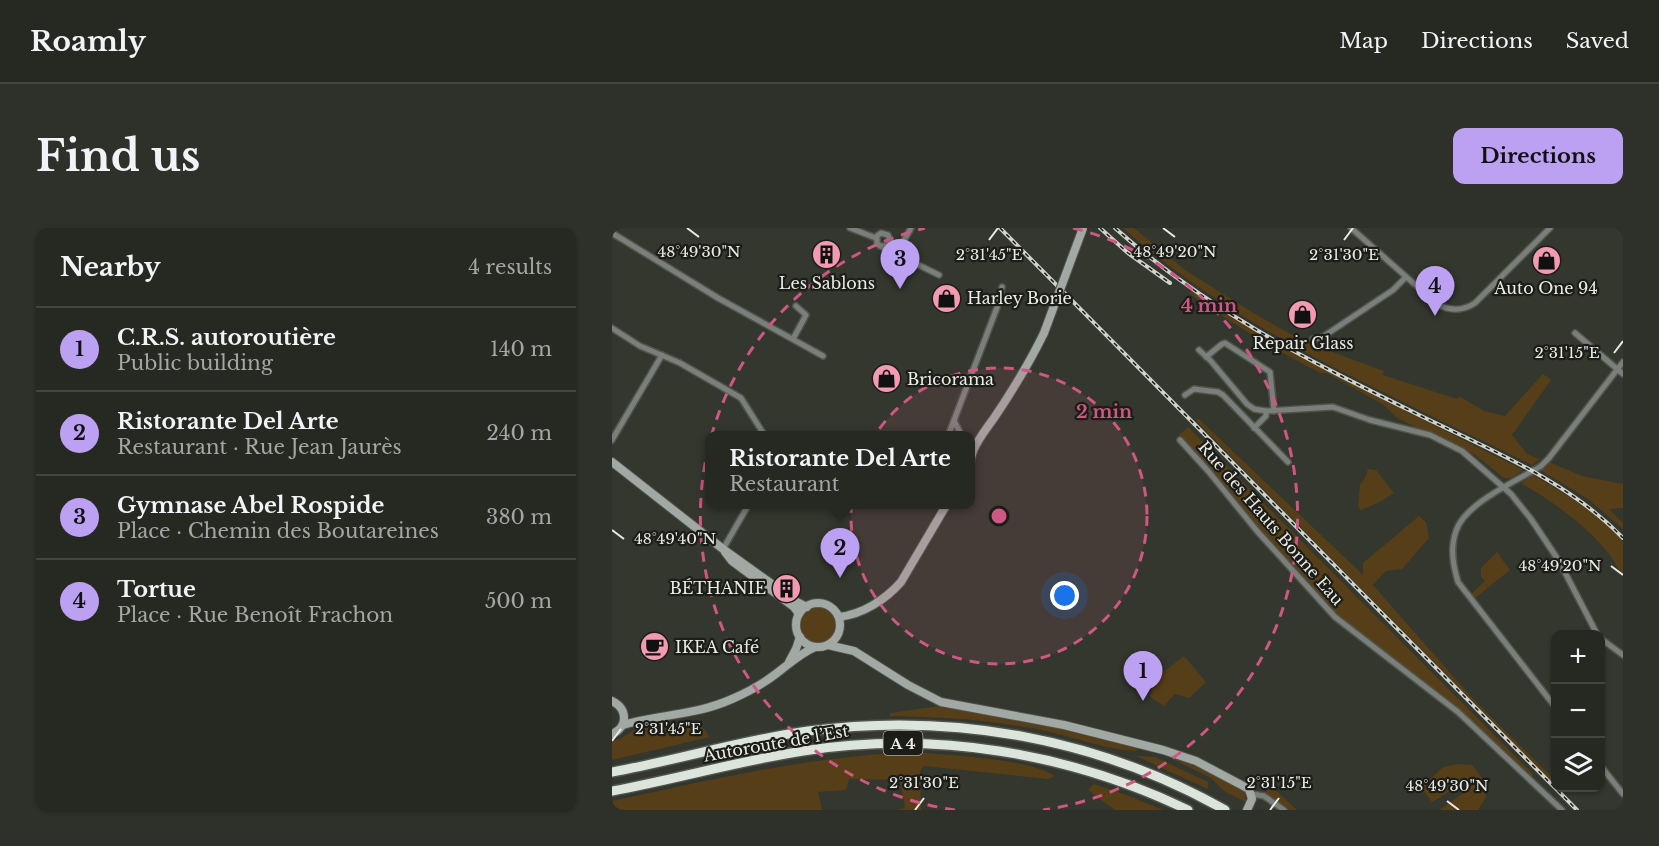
<!DOCTYPE html>
<html lang="en">
<head>
<meta charset="utf-8">
<style>
	body { margin:0; font-family:"Libre Baskerville",serif; background:#2e312a; color:#f1f3f6 }
	.controls { position:absolute; right:18px; bottom:18px; display:grid; overflow:hidden; border-radius:12px; box-shadow:0 2px 4px #0004 }
	.controls button { width:54px; height:54px; display:grid; place-items:center; padding:0; border:0; border-bottom:2px solid #424540; background:#262922; color:#f1f3f6; font:30px sans-serif }
	.you { position:absolute; left:453px; top:368px; width:21px; height:21px; margin:-15px; border:4px solid #fff; border-radius:50%; background:#1a73e8; box-shadow:0 0 0 9px #1a73e833 }
	.badge { display:grid; place-items:center; width:39px; height:39px; border-radius:50%; background:#bca0f2; color:#111; font-size:20px; font-weight:700 }
	.pin { position:absolute; translate:-50% -50px; filter:drop-shadow(0 2px 3px #0008) }
	.pin::after { content:''; position:absolute; top:32px; width:21px; height:18px; background:inherit; clip-path:polygon(0 0,100% 0,50% 100%) }
	.popup { position:absolute; left:93px; top:203px; width:270px; height:78px; box-sizing:border-box; display:grid; place-content:center; border-radius:12px; background:#262922; filter:drop-shadow(0 2px 4px #0005); font-size:20px; white-space:nowrap; color:#a4a6a5 }
	.popup b { font-size:22px; color:#f1f3f6 }
	.popup::after { content:''; position:absolute; left:50%; top:100%; margin-left:-12px; border:12px solid transparent; border-top-color:#262922 }
	.list { margin:0; padding:0; list-style:none }
	h2 { display:flex; justify-content:space-between; align-items:center; height:78px; margin:0; padding:0 24px; font-size:26px }
	h2 small { font-size:20px; font-weight:400; color:#a4a6a5 }
	.list li { display:grid; grid-template-columns:39px 1fr auto; gap:18px; align-items:center; box-sizing:border-box; height:84px; padding:0 24px; border-top:2px solid #424540 }
	.list b { display:block; font-size:22px; white-space:nowrap }
	.list p { margin:0; font-size:20px; white-space:nowrap; color:#a4a6a5 }
	.list em { font-size:20px; font-style:normal; color:#a4a6a5 }
	.icon { flex:none; width:33px; height:33px; fill:none; stroke:currentColor; stroke-width:2; stroke-linecap:round; stroke-linejoin:round }
	.map { position:relative; flex:none; width:1011px; height:582px; overflow:hidden; border-radius:12px }
	header { display:flex; align-items:center; gap:36px; box-sizing:border-box; height:84px; padding:0 30px; background:#262922; border-bottom:2px solid #424540 }
	header strong { font-size:28px }
	nav { display:flex; gap:33px; margin-inline-start:auto; font-size:21px }
	.intro { display:flex; align-items:center; justify-content:space-between; box-sizing:border-box; height:144px; padding:0 36px }
	h1 { margin:0; font-size:42px }
	.button { padding:15px 27px; border-radius:12px; background:#bca0f2; color:#111; font-size:21px; font-weight:700 }
	main { display:flex; gap:36px; padding:0 36px }
	aside { flex:1; background:#262922; border-radius:12px; box-shadow:0 2px 4px #0004 }
	.map>svg:first-child { display:block }
	.green { fill:#563e19 }
	.lines { fill:none; stroke-linecap:round; stroke-linejoin:round }
	.street-casing { stroke:#50544a; stroke-width:8 }
	.secondary-casing { stroke:#50544a; stroke-width:10 }
	.highway-casing { stroke:#50544a; stroke-width:12 }
	.street { stroke:#7b7f7b; stroke-width:5 }
	.secondary { stroke:#a2a8a3; stroke-width:8 }
	.highway { stroke:#dbe5dc; stroke-width:9 }
	.rail-casing { stroke:#d0d2cb; stroke-width:4 }
	.rail { stroke:#1c1d19; stroke-width:1.5; stroke-dasharray:4.5; stroke-linecap:butt }
	.secondary-bridge-casing { stroke:#50544a; stroke-width:10; stroke-linecap:butt }
	.secondary-bridge { stroke:#a2a8a3; stroke-width:8 }
	.ticks { fill:none; stroke:#e9ebe5; stroke-width:2 }
	.ring { fill:none; stroke:#ce5784; stroke-width:3; stroke-dasharray:10 8 }
	.labels { text-anchor:middle; dominant-baseline:central; stroke-width:4.5; stroke-linejoin:round; paint-order:stroke }
	.shield { fill:#1c1d19; stroke:#acada8; stroke-width:1.5 }
	.shield-label { font-size:15px; font-weight:bold; fill:#e9ebe5 }
	.poi-label { font-size:16px; fill:#e9ebe5; stroke:#1c1d19 }
	.street-label { font-size:16px; fill:#e9ebe5; stroke:#1c1d19 }
	.ticks-label { font-size:15px; text-anchor:middle; fill:#e9ebe5; stroke:#1c1d19; stroke-width:4.5; stroke-linejoin:round; paint-order:stroke }
	.centre { fill:#ce5784; stroke:#1c1d19; stroke-width:3 }
	.ring-label { font-size:18px; text-anchor:middle; font-weight:bold; fill:#ce5784; stroke:#1c1d19; stroke-width:4.5; stroke-linejoin:round; paint-order:stroke }
</style>
</head>
<body>
<header>
<strong>Roamly</strong>
<nav><a>Map</a><a>Directions</a><a>Saved</a></nav>
</header>
<div class="intro"><h1>Find us</h1><a class="button">Directions</a></div>
<main>
<aside>
<h2>Nearby<small>4 results</small></h2>
<ul class="list">
<li><span class="badge">1</span><div><b>C.R.S. autoroutière</b><p>Public building</p></div><em>140 m</em></li>
<li><span class="badge">2</span><div><b>Ristorante Del Arte</b><p>Restaurant · Rue Jean Jaurès</p></div><em>240 m</em></li>
<li><span class="badge">3</span><div><b>Gymnase Abel Rospide</b><p>Place · Chemin des Boutareines</p></div><em>380 m</em></li>
<li><span class="badge">4</span><div><b>Tortue</b><p>Place · Rue Benoît Frachon</p></div><em>500 m</em></li>
</ul>
</aside>
<div class="map">
<svg width="1011" height="582" viewBox="0 0 1011 582">
	<rect width="100%" height="100%" fill="#33372d"/>
	<g class="green">
		<path d="M511 0H522L573 42 643 86 693 114 772 143 771 147 845 171 847 168 872 183 893 188 931 146 939 152 900 207 915 226 928 231 920 237C780 167 629 105 511 0Z"/>
		<path d="M579 63C685 132 799 185 911 242L900 250H892L863 227 785 190 772 177 715 145H709C663 122 619 95 577 65Z"/>
		<path d="M586 190 751 347V335L807 288 814 294 817 310 790 341 774 343 761 357 862 472 943 552V557L584 193Z"/>
		<path d="M576 199 921 546 919 550 836 472 725 390 642 300 567 207Z"/>
		<path d="M937 234 970 248 1011 256V280L997 281 1011 295V301L976 271 928 242Z"/>
		<path d="M756 241 764 242 782 265C770 273 761 278 748 282L746 279 748 257 753 250Z"/>
		<path d="M921 247C954 266 983 284 1009 311L1011 314V349C1006 341 1002 332 996 325 973 296 941 274 909 255Z"/>
		<path d="M885 324 898 342 863 370 859 366 873 353 869 348V340Z"/>
		<circle cx="206" cy="397" r="18"/>
		<path d="M572 428 594 454 577 470 563 466 552 478 538 469 544 450Z"/>
		<path d="M327 478 453 502 526 520 523 523C494 521 467 511 438 504 385 492 332 489 278 488V485Z"/>
		<path d="M87 495 98 509 0 532V513L8 511 27 499H61Z"/>
		<path d="M304 524C339 528 415 530 443 548L436 551 312 538 308 543 309 582H286L293 580 288 552 237 551 234 562 206 564 210 582H0V573C102 551 199 528 304 524Z"/>
		<path d="M524 528 543 529 596 554V561Z"/>
		<path d="M558 530C584 537 611 549 633 564L634 574 612 563 599 550Z"/>
		<path d="M847 536 860 537 870 550 874 569 866 582H827L853 564 848 557 820 574 809 560 831 539Z"/>
		<path d="M482 556 517 568 551 582H503L476 562Z"/>
		<path d="M658 557 685 582H677L653 565Z"/>
	</g>
	<g class="lines">
		<defs>
			<g id="street">
				<path d="M238 0 264 10"/>
				<path d="M739 0 825 76C838 83 851 83 863 75L938 0"/>
				<path d="M0 5 106 70 211 128"/>
				<path d="M278 14 275 18H268L265 15V8L269 5 276 7 283 24"/>
				<path d="M270 19 327 47"/>
				<path d="M285 25 299 0"/>
				<path d="M0 100 28 118 68 135 129 170 153 208"/>
				<path d="M963 105 1011 146"/>
				<path d="M181 111 194 87 184 78"/>
				<path d="M701 111 709 110 781 62 794 49"/>
				<path d="M587 122 598 132 635 176 642 181 654 183 721 179 758 192 818 207 850 223 899 266 919 291 947 333 985 406"/>
				<path d="M594 129 610 116 613 115 658 144 662 183"/>
				<path d="M573 167 582 161 606 164 611 167 676 234"/>
				<path d="M342 193 350 208"/>
				<path d="M642 200 654 188V183"/>
				<path d="M336 208 386 77 390 59"/>
				<path d="M0 212 50 127"/>
				<path d="M568 212 597 244 645 303 723 389 846 484 950 582"/>
				<path d="M111 321 137 276"/>
				<path d="M988 410 1011 427"/>
				<path d="M944 480 846 354C841 337 838 320 844 303 853 275 905 253 929 238L937 230 1011 134"/>
				<path d="M988 537 1011 566"/>
				<path d="M640 566 652 568 672 582"/>
			</g>
			<g id="secondary">
				<path d="M358 215 361 223 358 234"/>
				<path d="M361 223C367 209 376 199 384 187 402 160 418 134 432 105"/>
				<path d="M0 234 111 321 185 374 195 379"/>
				<path d="M113 324 120 333 182 379 187 386"/>
				<circle cx="206" cy="397" r="22"/>
				<path d="M227 389C251 386 273 372 289 354L335 276"/>
				<path d="M216 417 242 423 296 457 329 474 452 497 551 522 584 533 637 561 640 571 635 582"/>
				<path d="M177 434 184 421 188 409"/>
				<path d="M0 473C16 481 16 499 0 506"/>
				<path d="M11 497C48 486 82 488 120 471 136 464 151 456 165 445 177 436 189 425 203 419"/>
			</g>
			<g id="highway">
				<path d="M0 544C66 532 130 512 196 503 340 484 486 510 613 582"/>
				<path d="M0 563C64 551 127 533 191 523 322 502 458 525 576 582"/>
			</g>
		</defs>
		<use href="#street" class="street-casing"/>
		<use href="#secondary" class="secondary-casing"/>
		<use href="#highway" class="highway-casing"/>
		<use href="#street" class="street"/>
		<use href="#secondary" class="secondary"/>
		<use href="#highway" class="highway"/>
		<defs>
			<g id="rail">
				<path d="M388 0 965 582"/>
				<path d="M488 0 516 25 558 55"/>
				<path d="M503 0C596 83 694 131 805 186 876 221 955 252 1011 310"/>
			</g>
		</defs>
		<use href="#rail" class="rail-casing"/>
		<use href="#rail" class="rail"/>
		<defs>
			<path id="secondary-bridge" d="M432 105 471 0"/>
		</defs>
		<use href="#secondary-bridge" class="secondary-bridge-casing"/>
		<use href="#secondary-bridge" class="secondary-bridge"/>
	</g>
	<path class="ticks" d="M75 0 87 9M551 0 563 9M377 12 386 0M732 12 741 0M1002 125 1011 113M0 302 12 311M999 338 1011 347M0 513 9 501M835 573 847 582M303 582 312 570M658 582 667 570"/>
	<circle cx="387" cy="288" r="148" fill="#ce5784" fill-opacity=".12"/>
	<g class="ring">
		<circle cx="387" cy="288" r="148"/>
		<path d="M343 582A297 297 0 0 1 313 0M461 0A297 297 0 0 1 431 582"/>
	</g>
	<defs>
		<symbol id="building-disc" viewBox="-11 -11 22 22"><circle r="9.5" fill="#f19ab2" stroke="#1c1d19"/><path d="M-4-6H4V6H1V3H-1V6H-4ZM-2.5-4.3h1.7v1.8h-1.7ZM.8-4.3h1.7v1.8H.8ZM-2.5-1h1.7V.8h-1.7ZM.8-1h1.7V.8H.8Z" fill="#111"/></symbol>
		<symbol id="shop-disc" viewBox="-11 -11 22 22"><circle r="9.5" fill="#f19ab2" stroke="#1c1d19"/><path d="M-5-2.5h2.3a2.7 3.5 0 0 1 5.4 0H5L5.5 6h-11ZM-1.5-2.5h3a1.5 2.3 0 0 0-3 0Z" fill="#111"/></symbol>
		<symbol id="cafe-disc" viewBox="-11 -11 22 22"><circle r="9.5" fill="#f19ab2" stroke="#1c1d19"/><path d="M-5.5-4.5H6V0H3Q3 3.5 0 3.5H-2.5Q-5.5 3.5-5.5 0ZM3-3.2v2h1.7v-2ZM-6 4.5H4V6H-6Z" fill="#111"/></symbol>
	</defs>
	<g fill-rule="evenodd">
		<use href="#building-disc" x="198" y="10" width="33" height="33"/>
		<use href="#shop-disc" x="918" y="16" width="33" height="33"/>
		<use href="#shop-disc" x="318" y="54" width="33" height="33"/>
		<use href="#shop-disc" x="674" y="70" width="33" height="33"/>
		<use href="#shop-disc" x="258" y="134" width="33" height="33"/>
		<use href="#building-disc" x="158" y="344" width="33" height="33"/>
		<use href="#cafe-disc" x="26" y="402" width="33" height="33"/>
	</g>
	<g class="labels">
		<rect class="shield" x="271.5" y="503" width="39" height="24" rx="4.5"/>
		<g class="shield-label">
			<text x="291" y="515">A 4</text>
		</g>
		<g class="poi-label">
			<text x="215" y="55">Les Sablons</text>
			<text x="934" y="60">Auto One 94</text>
			<text x="355" y="70" text-anchor="start">Harley Borie</text>
			<text x="691" y="115">Repair Glass</text>
			<text x="295" y="151" text-anchor="start">Bricorama</text>
			<text x="154" y="360" text-anchor="end">BÉTHANIE</text>
			<text x="63" y="419" text-anchor="start">IKEA Café</text>
		</g>
		<g class="street-label">
			<text transform="translate(659 295) rotate(49)">Rue des Hauts Bonne Eau</text>
			<text transform="translate(164 515) rotate(-10)">Autoroute de l’Est</text>
		</g>
	</g>
	<g class="ticks-label">
		<text x="87" y="29">48°49'30"N</text>
		<text x="563" y="29">48°49'20"N</text>
		<text x="377" y="32">2°31'45"E</text>
		<text x="732" y="32">2°31'30"E</text>
		<text x="955" y="130">2°31'15"E</text>
		<text x="63" y="316">48°49'40"N</text>
		<text x="948" y="343">48°49'20"N</text>
		<text x="56" y="506">2°31'45"E</text>
		<text x="312" y="560">2°31'30"E</text>
		<text x="667" y="560">2°31'15"E</text>
		<text x="835" y="563">48°49'30"N</text>
	</g>
	<circle cx="387" cy="288" r="9" class="centre"/>
	<g class="ring-label">
		<text x="597" y="84">4 min</text>
		<text x="492" y="190">2 min</text>
	</g>
</svg>
<div class="controls">
<button>+</button>
<button>−</button>
<button><svg class="icon" aria-label="layers" viewBox="0 0 24 24"><path d="M12 4l9 5-9 5-9-5zM3 14l9 5 9-5"/></svg></button>
</div>
<div class="you"></div>
<div class="pin badge" style="left:531px;top:473px">1</div>
<div class="pin badge" style="left:228px;top:350px">2</div>
<div class="popup"><b>Ristorante Del Arte</b>Restaurant</div>
<div class="pin badge" style="left:288px;top:61px">3</div>
<div class="pin badge" style="left:823px;top:88px">4</div>
</div>
</main>
</body>
</html>
